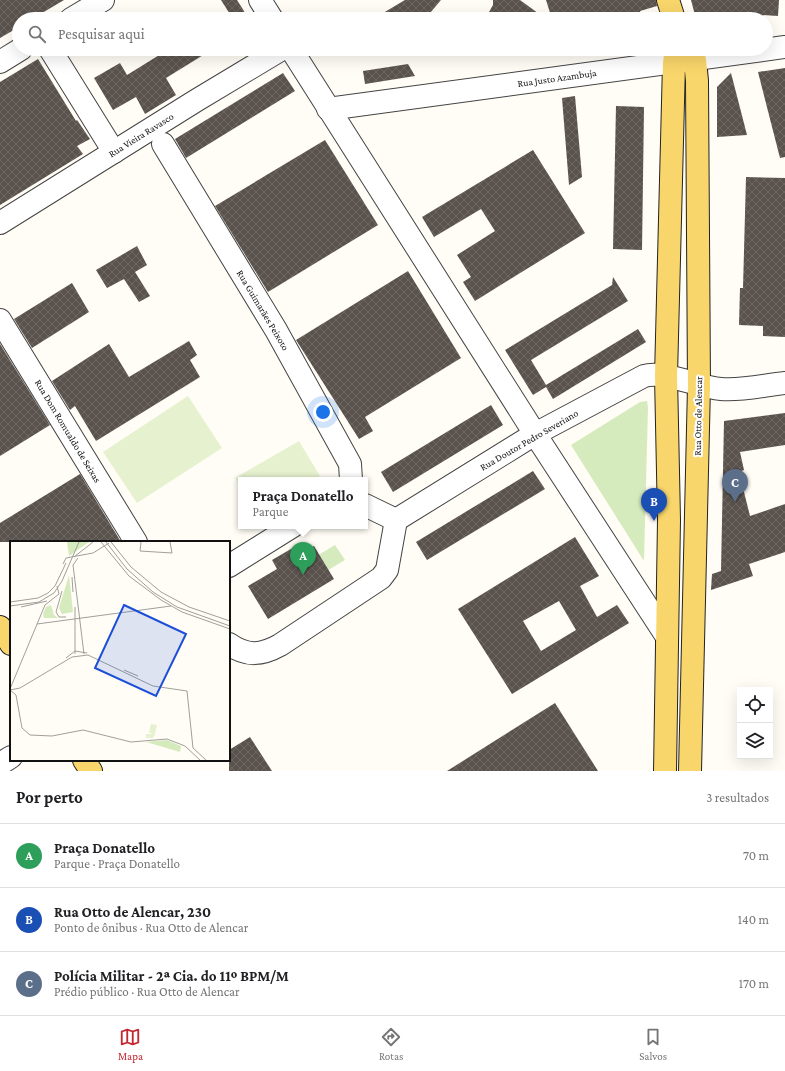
<!DOCTYPE html>
<html lang="pt">
<head>
<meta charset="utf-8">
<style>
	body { margin:0; font-family:"Crimson Pro",serif; background:#f6f6f6; color:#202124 }
	.controls { position:absolute; right:12px; bottom:12px; display:grid; overflow:hidden; border-radius:0px; box-shadow:0 4px 16px #0002 }
	.controls button { width:36px; height:36px; display:grid; place-items:center; padding:0; border:0; border-bottom:1px solid #e0e0e0; background:#fff; color:#202124; font:20px sans-serif }
	.you { position:absolute; left:323px; top:412px; width:14px; height:14px; margin:-10px; border:3px solid #fff; border-radius:50%; background:#1a73e8; box-shadow:0 0 0 6px #1a73e833 }
	.badge { display:grid; place-items:center; width:26px; height:26px; border-radius:50%; background:#c4262e; color:#fff; font-size:13px; font-weight:700 }
	.pin { position:absolute; translate:-50% -33px; filter:drop-shadow(0 1px 2px #0008) }
	.pin::after { content:''; position:absolute; top:21px; width:14px; height:12px; background:inherit; clip-path:polygon(0 0,100% 0,50% 100%) }
	.popup { position:absolute; left:238px; top:477px; width:130px; height:52px; box-sizing:border-box; display:grid; place-content:center; border-radius:0px; background:#fff; filter:drop-shadow(0 1px 3px #0005); font-size:13px; white-space:nowrap; color:#757577 }
	.popup b { font-size:15px; color:#202124 }
	.popup::after { content:''; position:absolute; left:50%; top:100%; margin-left:-8px; border:8px solid transparent; border-top-color:#fff }
	.list { margin:0; padding:0; list-style:none }
	h2 { display:flex; justify-content:space-between; align-items:center; height:52px; margin:0; padding:0 16px; font-size:17px }
	h2 small { font-size:13px; font-weight:400; color:#757577 }
	.list li { display:grid; grid-template-columns:26px 1fr auto; gap:12px; align-items:center; box-sizing:border-box; height:64px; padding:0 16px; border-top:1px solid #e0e0e0 }
	.list b { display:block; font-size:15px; white-space:nowrap }
	.list p { margin:0; font-size:13px; white-space:nowrap; color:#757577 }
	.list em { font-size:13px; font-style:normal; color:#757577 }
	.icon { flex:none; width:22px; height:22px; fill:none; stroke:currentColor; stroke-width:2; stroke-linecap:round; stroke-linejoin:round }
	.map { position:relative; flex:none; width:785px; height:771px; overflow:hidden }
	.search { position:absolute; background:#fff; box-shadow:0 4px 16px #0002; left:12px; right:12px; top:12px; height:44px; display:flex; align-items:center; gap:10px; box-sizing:border-box; padding:0 14px; border-radius:22px; color:#757577; font-size:15px }
	.sheet { height:244px; background:#fff }
	nav { display:flex; justify-content:space-around; align-items:center; box-sizing:border-box; height:56px; border-top:1px solid #e0e0e0; background:#fff; font-size:11px; color:#757577 }
	nav a { display:grid; justify-items:center; gap:2px }
	nav .on { color:#c4262e }
	.map>svg:first-child { display:block }
	.park { fill:#d5ebbd }
	.pitch { fill:#e6f2cf }
	.building { fill:url(#building-cross-hatch); fill-rule:evenodd }
	.lines { fill:none; stroke-linecap:round; stroke-linejoin:round }
	.minor-casing { stroke:#444; stroke-width:24 }
	.major-casing { stroke:#222; stroke-width:24 }
	.minor { stroke:#fff; stroke-width:22 }
	.major { stroke:#f9d66b; stroke-width:22 }
	.labels { text-anchor:middle; dominant-baseline:central; stroke-width:4; stroke-linejoin:round; paint-order:stroke }
	.street-label { font-size:10px; fill:#111; stroke:#fff }
	.inset-road { fill:none; stroke:#a09f9a; stroke-width:1 }
	.view { fill:#1d4ed8; fill-opacity:0.15; stroke:#1d4ed8; stroke-width:2 }
	.inset-edge { fill:none; stroke:#111; stroke-width:2 }
</style>
</head>
<body>
<div class="map">
<svg width="785" height="771" viewBox="0 0 785 771">
	<defs>
		<pattern id="building-cross-hatch" width="8" height="8" patternUnits="userSpaceOnUse"><rect width="8" height="8" fill="#5a524d"/><path d="M0 0l8 8M0 8l8-8" fill="none" stroke="#6d6662"/></pattern>
	</defs>
	<rect width="100%" height="100%" fill="#fffdf5"/>
	<g class="park">
		<path d="M647 401 648 407 644 561 571 445 640 402Z"/>
		<path d="M335 545 345 560 271 604 262 589Z"/>
	</g>
	<g class="pitch">
		<path d="M188 396 222 448 137 503 103 452Z"/>
		<path d="M299 441 320 476 314 480H241V488L235 478Z"/>
	</g>
	<g class="building">
		<path d="M0 0H64L32 19H19V27L0 38Z"/>
		<path d="M221 0H237L249 19H233Z"/>
		<path d="M405 0H441L430 13 421 19H373Z"/>
		<path d="M493 0H520L546 19H485L493 5Z"/>
		<path d="M546 0H656L657 6 640 11 642 19H552Z"/>
		<path d="M691 0H779L778 16 763 15 764 19H696Z"/>
		<path d="M169 49H213L166 78 176 95 145 114 136 97 113 110 94 78 120 63 127 75Z"/>
		<path d="M38 59 76 121 77 120 90 139 77 146 83 154 0 205V82Z"/>
		<path d="M408 64 415 76 365 84 363 71Z"/>
		<path d="M785 68V157L780 158 758 72Z"/>
		<path d="M283 73 295 91 186 158 175 139Z"/>
		<path d="M731 73 747 135 717 137V87Z"/>
		<path d="M575 96 582 177 569 185 562 98Z"/>
		<path d="M616 106 644 107 642 250 613 249Z"/>
		<path d="M325 140 378 225 268 292 215 206Z"/>
		<path d="M533 150 585 233 475 301 463 282 471 277 457 255 495 231 481 209 434 237 422 217Z"/>
		<path d="M746 177 785 178V337L763 336V326L739 325 740 288H743Z"/>
		<path d="M137 246 147 265 135 272 150 296 139 302 124 279 107 288 96 270Z"/>
		<path d="M408 271 461 358 365 417 373 431 359 439 296 340Z"/>
		<path d="M613 277 628 301 531 360 546 385 638 329 646 342 553 399 546 387 533 395 505 350 612 285Z"/>
		<path d="M72 283 89 312 32 348 14 319Z"/>
		<path d="M189 341 197 355 190 360 200 377 96 441 75 406 70 410 52 381 109 344 129 377Z"/>
		<path d="M0 344 50 425 0 456Z"/>
		<path d="M491 405 503 425 393 492 381 472Z"/>
		<path d="M785 413V445L740 452 744 470 739 472 750 516 785 504V552L749 564 753 576 711 590 712 574 721 571 724 421Z"/>
		<path d="M533 471 545 489 427 560 416 542Z"/>
		<path d="M80 474 121 542H0V523Z"/>
		<path d="M575 537 599 576 580 586 597 617 617 605 629 623 512 694 458 609ZM559 601 576 630 541 651 523 621Z"/>
		<path d="M296 546 301 554 314 546 334 579 268 619 248 586 277 569 272 560Z"/>
		<path d="M555 703 598 771H447Z"/>
		<path d="M250 737 272 771H229V750Z"/>
	</g>
	<g class="lines">
		<defs>
			<g id="minor">
				<path d="M260 0 272 19"/>
				<path d="M71 19 103 0"/>
				<path d="M50 49 114 152"/>
				<path d="M291 49 535 434 667 637"/>
				<path d="M0 62 21 49"/>
				<path d="M328 109 785 47"/>
				<path d="M163 144 276 330 350 464 351 480"/>
				<path d="M0 223 197 100 282 49"/>
				<path d="M0 320 136 542"/>
				<path d="M365 505 396 520"/>
				<path d="M396 520 535 434 644 376C664 370 698 387 721 389 742 391 765 385 785 383"/>
				<path d="M229 566 293 526"/>
				<path d="M229 644C247 657 262 655 280 645L381 578 387 570 396 520"/>
				<path d="M0 764 11 757"/>
			</g>
			<g id="major">
				<path d="M668 0 674 19"/>
				<path d="M688 49 695 60 697 81 699 386 690 771"/>
				<path d="M0 627 11 644"/>
				<path d="M84 760 91 771"/>
				<path d="M665 771 669 520 666 376 674 63 676 49"/>
			</g>
		</defs>
		<use href="#minor" class="minor-casing"/>
		<use href="#major" class="major-casing"/>
		<use href="#minor" class="minor"/>
		<use href="#major" class="major"/>
	</g>
	<g class="labels">
		<g class="street-label">
			<text transform="translate(557 78) rotate(-8)">Rua Justo Azambuja</text>
			<text transform="translate(141 135) rotate(-32)">Rua Vieira Ravasco</text>
			<text transform="translate(263 310) rotate(59)">Rua Guimarães Peixoto</text>
			<text transform="translate(698 416) rotate(-89)">Rua Otto de Alencar</text>
			<text transform="translate(68 431) rotate(59)">Rua Dom Romualdo de Seixas</text>
			<text transform="translate(529 440) rotate(-30)">Rua Doutor Pedro Severiano</text>
		</g>
	</g>
	<g transform="translate(10 541)">
		<rect width="220" height="220" fill="#fffdf5"/>
		<path d="M57 1H79L59 15ZM59 34 63 71 52 73 49 67ZM41 64 44 74 48 77H34L33 73 36 66ZM157 199 171 205 170 211 136 201Z" fill="#d5ebbd"/>
		<path d="M141 183 147 184 145 193 143 197H136V193H142L139 191Z" fill="#e6f2cf"/>
		<path class="inset-road" d="M91 1 119 35 151 59 172 71 220 88M96 1 117 28 143 51 167 66 220 85M101 1 121 26 151 51 179 66 220 80M131 1 130 10 162 12 160 1M64 16 83 1M68 17 63 24 74 113M53 23 56 17 83 12 99 2M62 36 63 51M52 50 46 71 49 76H56M0 61 28 57 38 52 45 45 56 22M0 65 29 61 44 52 52 40 69 1M11 66 37 60M27 83 161 65M65 113V66M56 117 65 110 77 112M114 129 128 135M0 148 35 64 49 53 47 45M0 149 10 147 62 116 78 114 143 145 177 150 183 207 196 219M0 149 6 154 12 187 20 194 42 195 73 189 121 201 157 198 175 205 190 219"/>
		<path class="view" d="M114 64 176 93 146 155 85 127Z"/>
		<rect width="220" height="220" class="inset-edge"/>
	</g>
</svg>
<div class="controls">
<button><svg class="icon" aria-label="locate" viewBox="0 0 24 24"><circle cx="12" cy="12" r="6"/><path d="M12 2v4M12 18v4M2 12h4M18 12h4"/></svg></button>
<button><svg class="icon" aria-label="layers" viewBox="0 0 24 24"><path d="M12 4l9 5-9 5-9-5zM3 14l9 5 9-5"/></svg></button>
</div>
<div class="you"></div>
<div class="pin badge" style="left:303px;top:575px;background:#2e9e5b">A</div>
<div class="popup"><b>Praça Donatello</b>Parque</div>
<div class="pin badge" style="left:654px;top:521px;background:#1a4fb4">B</div>
<div class="pin badge" style="left:735px;top:502px;background:#5c6f8a">C</div>
<div class="search"><svg class="icon" aria-label="search" viewBox="0 0 24 24"><circle cx="10" cy="10" r="6"/><path d="M15 15l6 6"/></svg>Pesquisar aqui</div>
</div>
<section class="sheet">
<h2>Por perto<small>3 resultados</small></h2>
<ul class="list">
<li><span class="badge" style="background:#2e9e5b">A</span><div><b>Praça Donatello</b><p>Parque · Praça Donatello</p></div><em>70 m</em></li>
<li><span class="badge" style="background:#1a4fb4">B</span><div><b>Rua Otto de Alencar, 230</b><p>Ponto de ônibus · Rua Otto de Alencar</p></div><em>140 m</em></li>
<li><span class="badge" style="background:#5c6f8a">C</span><div><b>Polícia Militar - 2ª Cia. do 11º BPM/M</b><p>Prédio público · Rua Otto de Alencar</p></div><em>170 m</em></li>
</ul>
</section>
<nav>
<a class="on"><svg class="icon" aria-label="map" viewBox="0 0 24 24"><path d="M3 6l6-2 6 2 6-2v14l-6 2-6-2-6 2zM9 4v14M15 6v14"/></svg>Mapa</a>
<a><svg class="icon" aria-label="directions" viewBox="0 0 24 24"><path d="M12 3l9 9-9 9-9-9zM9 14v-3h6M13 9l2 2-2 2"/></svg>Rotas</a>
<a><svg class="icon" aria-label="saved" viewBox="0 0 24 24"><path d="M7 4h10v16l-5-4-5 4z"/></svg>Salvos</a>
</nav>
</body>
</html>
